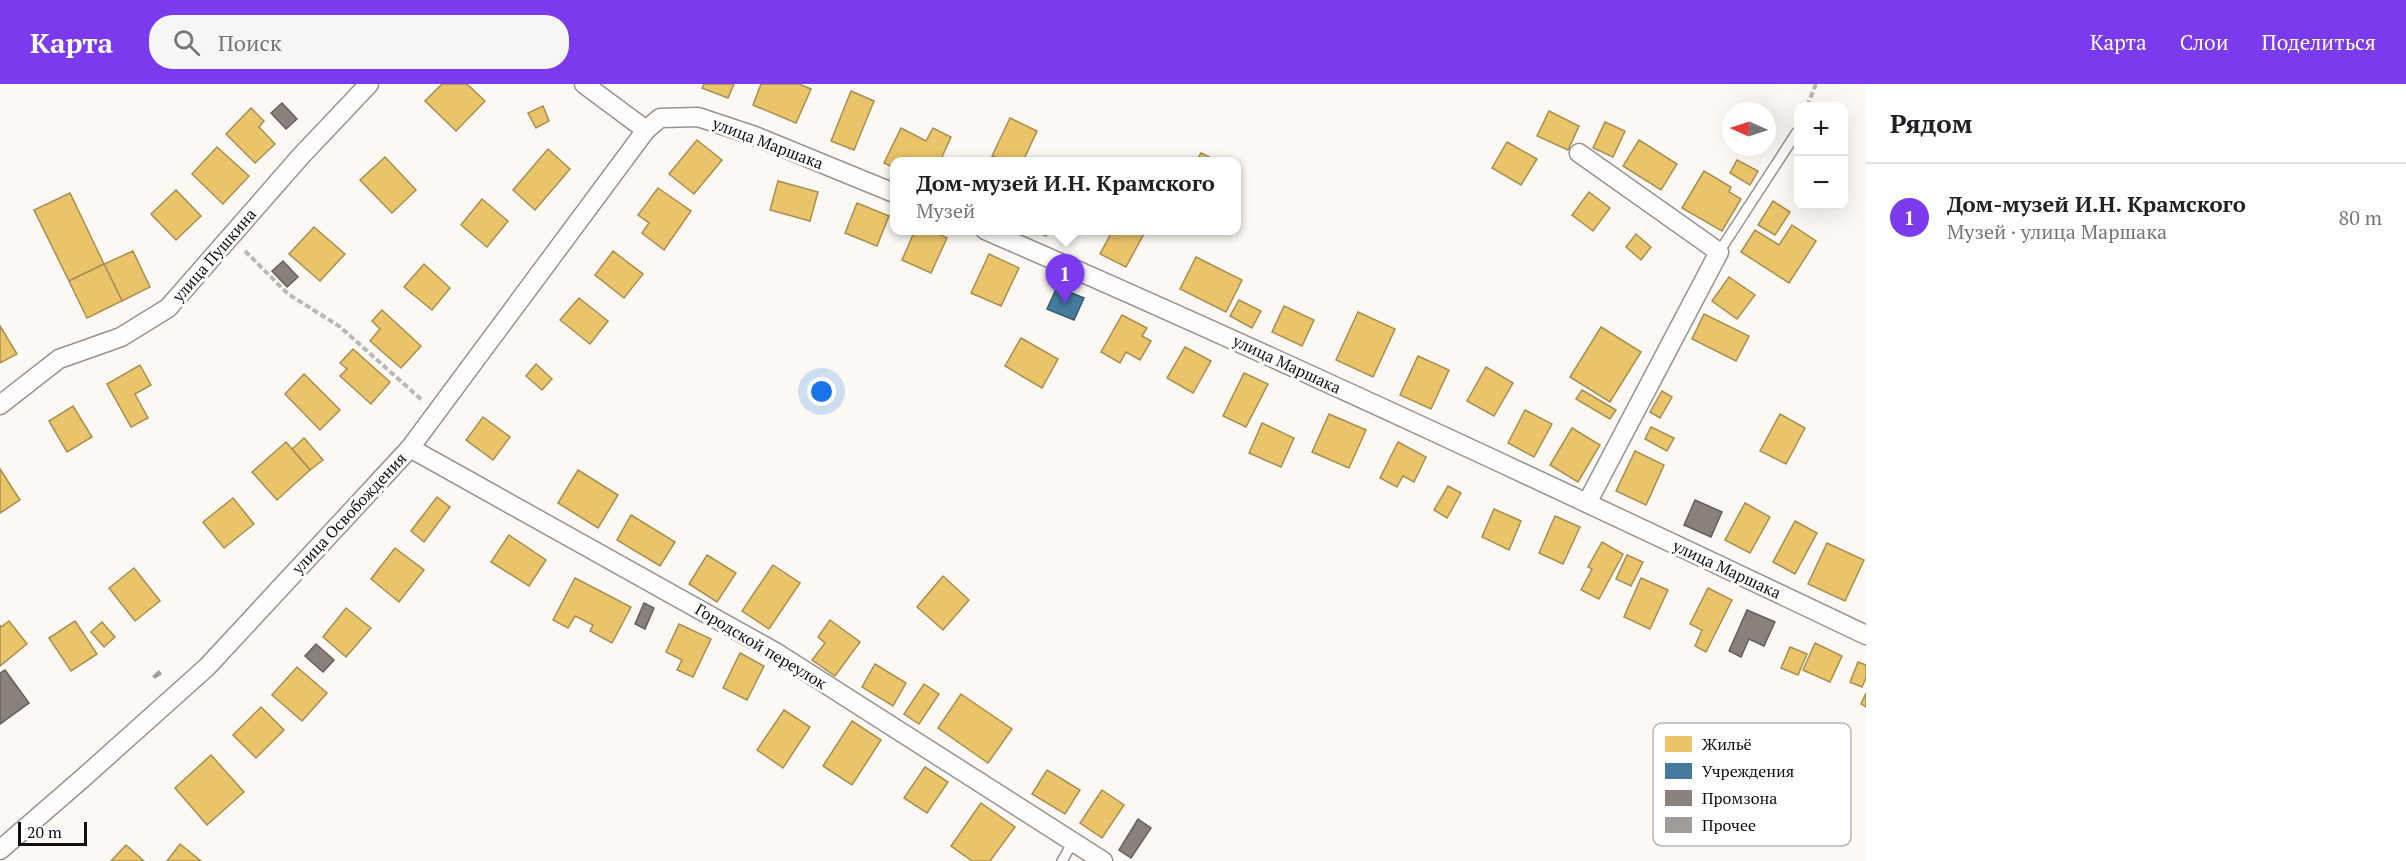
<!DOCTYPE html>
<html lang="ru">
<head>
<meta charset="utf-8">
<style>
	body { margin:0; font-family:"PT Serif",serif; background:#f6f6f6; color:#202124 }
	.controls { position:absolute; right:18px; top:18px; display:grid; overflow:hidden; border-radius:12px; box-shadow:0 6px 24px #0002 }
	.controls button { width:54px; height:54px; display:grid; place-items:center; padding:0; border:0; border-bottom:2px solid #e0e0e0; background:#fff; color:#202124; font:30px sans-serif }
	.compass { position:absolute; left:1722px; top:18px; width:54px; height:54px; border-radius:50%; background:#fff; box-shadow:0 6px 24px #0002; rotate:273deg }
	.scale { position:absolute; left:18px; bottom:15px; width:69px; box-sizing:border-box; padding-left:6px; border:3px solid #0f0f0f; border-top:0; font-size:16px; line-height:21px; white-space:nowrap; color:#0f0f0f; -webkit-text-stroke:4px #fff; paint-order:stroke }
	.you { position:absolute; left:822px; top:308px; width:21px; height:21px; margin:-15px; border:4px solid #fff; border-radius:50%; background:#1a73e8; box-shadow:0 0 0 9px #1a73e833 }
	.badge { display:grid; place-items:center; width:39px; height:39px; border-radius:50%; background:#7c3aed; color:#fff; font-size:20px; font-weight:700 }
	.pin { position:absolute; translate:-50% -50px; filter:drop-shadow(0 2px 3px #0008) }
	.pin::after { content:''; position:absolute; top:32px; width:21px; height:18px; background:inherit; clip-path:polygon(0 0,100% 0,50% 100%) }
	.popup { position:absolute; left:890px; top:73px; width:351px; height:78px; box-sizing:border-box; display:grid; place-content:center; border-radius:12px; background:#fff; filter:drop-shadow(0 2px 4px #0005); font-size:20px; white-space:nowrap; color:#757577 }
	.popup b { font-size:22px; color:#202124 }
	.popup::after { content:''; position:absolute; left:50%; top:100%; margin-left:-12px; border:12px solid transparent; border-top-color:#fff }
	.list { margin:0; padding:0; list-style:none }
	h2 { display:flex; justify-content:space-between; align-items:center; height:78px; margin:0; padding:0 24px; font-size:26px }
	h2 small { font-size:20px; font-weight:400; color:#757577 }
	.list li { display:grid; grid-template-columns:39px 1fr auto; gap:18px; align-items:center; box-sizing:border-box; height:108px; padding:0 24px; border-top:2px solid #e0e0e0 }
	.list b { display:block; font-size:22px; white-space:nowrap }
	.list p { margin:0; font-size:20px; white-space:nowrap; color:#757577 }
	.list em { font-size:20px; font-style:normal; color:#757577 }
	.icon { flex:none; width:33px; height:33px; fill:none; stroke:currentColor; stroke-width:2; stroke-linecap:round; stroke-linejoin:round }
	.map { position:relative; flex:none; width:1866px; height:777px; overflow:hidden }
	header { display:flex; align-items:center; gap:36px; box-sizing:border-box; height:84px; padding:0 30px; background:#7c3aed; color:#fff }
	header strong { font-size:28px }
	nav { display:flex; gap:33px; margin-inline-start:auto; font-size:21px }
	.search { width:420px; height:54px; background:#f6f6f6; display:flex; align-items:center; gap:15px; box-sizing:border-box; padding:0 21px; border-radius:24px; color:#757577; font-size:22px }
	main { display:flex }
	aside { flex:1; background:#fff }
	.map>svg:first-child { display:block }
	.homes { fill:#e9c46a; stroke:#a88e4f; stroke-width:1.5 }
	.public { fill:#457b9d; stroke:#355b72; stroke-width:1.5 }
	.industry { fill:#8a817c; stroke:#655f5b; stroke-width:1.5 }
	.building { fill:#9f9c99 }
	.lines { fill:none; stroke-linecap:round; stroke-linejoin:round }
	.lane-casing { stroke:#969492; stroke-width:12 }
	.street-casing { stroke:#969492; stroke-width:21 }
	.path { stroke:#b9b8b8; stroke-width:4; stroke-dasharray:6 3; stroke-linecap:butt }
	.lane { stroke:#fffefd; stroke-width:9 }
	.street { stroke:#fffefd; stroke-width:18 }
	.labels { text-anchor:middle; dominant-baseline:central; stroke-width:6; stroke-linejoin:round; paint-order:stroke }
	.street-label { font-size:16px; fill:#0f0f0f; stroke:#fff }
	.key { fill:#fff; stroke:#b7b7b7; stroke-width:1.5 }
	.key-label { font-size:16px; fill:#0f0f0f }
</style>
</head>
<body>
<header>
<strong>Карта</strong>
<div class="search"><svg class="icon" aria-label="search" viewBox="0 0 24 24"><circle cx="10" cy="10" r="6"/><path d="M15 15l6 6"/></svg>Поиск</div>
<nav><a>Карта</a><a>Слои</a><a>Поделиться</a></nav>
</header>
<main>
<div class="map">
<svg width="1866" height="777" viewBox="0 0 1866 777">
	<rect width="100%" height="100%" fill="#fcf9f4"/>
	<g class="homes">
		<path d="M442 0H467L485 17 456 47 425 17Z"/>
		<path d="M704 0H734L728 14 702 4Z"/>
		<path d="M761 0H799L811 5 796 39 753 21Z"/>
		<path d="M851 7 874 17 854 66 831 57Z"/>
		<path d="M543 22 549 37 536 44 528 29Z"/>
		<path d="M251 24 264 37 259 43 275 60 255 79 226 50Z"/>
		<path d="M1549 27 1579 42 1568 66 1537 52Z"/>
		<path d="M1010 34 1037 47 1023 77H1005L992 72Z"/>
		<path d="M1605 38 1625 47 1613 73 1593 64Z"/>
		<path d="M901 44 926 57 933 44 951 53 940 77H894V84L884 79Z"/>
		<path d="M697 56 722 76 694 110 669 90Z"/>
		<path d="M1639 56 1677 80 1661 106 1623 82Z"/>
		<path d="M1507 58 1537 75 1521 101 1492 84Z"/>
		<path d="M217 63 249 92 223 120 192 90Z"/>
		<path d="M548 65 570 85 535 126 513 106Z"/>
		<path d="M1201 69 1217 77H1196Z"/>
		<path d="M385 73 416 106 392 129 360 96Z"/>
		<path d="M1737 76 1758 87 1750 101 1730 89Z"/>
		<path d="M1704 87 1731 103 1729 108 1741 115 1722 147 1682 124Z"/>
		<path d="M778 97 818 108 810 137 770 126Z"/>
		<path d="M658 104 691 127 664 166 642 149 649 139 638 131Z"/>
		<path d="M176 106 201 132 176 156 151 130Z"/>
		<path d="M1589 108 1610 124 1593 147 1572 131Z"/>
		<path d="M70 109 104 180 69 197 34 126Z"/>
		<path d="M482 115 508 137 487 163 461 141Z"/>
		<path d="M1773 117 1790 128 1775 151 1758 141Z"/>
		<path d="M857 119 889 132 877 162 845 149Z"/>
		<path d="M1792 141 1816 157 1789 199 1741 168 1755 146 1779 161Z"/>
		<path d="M314 143 345 170 320 197 289 170Z"/>
		<path d="M915 146H931L947 154 931 189 902 176Z"/>
		<path d="M1033 146H1049L1046 152Z"/>
		<path d="M1113 146H1146L1126 183 1100 170Z"/>
		<path d="M1636 150 1651 163 1641 176 1626 163Z"/>
		<path d="M133 167 150 203 122 217 104 180Z"/>
		<path d="M613 167 643 190 624 214 595 191Z"/>
		<path d="M989 170 1019 184 1001 222 971 209Z"/>
		<path d="M1196 173 1242 196 1226 228 1180 205Z"/>
		<path d="M104 180 122 217 87 234 69 197Z"/>
		<path d="M424 180 450 204 432 226 404 203Z"/>
		<path d="M1729 193 1755 211 1737 235 1712 217Z"/>
		<path d="M579 214 608 237 590 260 560 236Z"/>
		<path d="M1239 216 1261 227 1252 244 1230 232Z"/>
		<path d="M1284 222 1314 236 1302 262 1272 248Z"/>
		<path d="M382 226 421 262 401 284 370 257 380 245 372 237Z"/>
		<path d="M1358 228 1395 245 1373 293 1336 276Z"/>
		<path d="M1704 230 1749 252 1736 277 1692 255Z"/>
		<path d="M1122 231 1147 244 1142 252 1151 257 1140 276 1126 268 1120 279 1101 268Z"/>
		<path d="M0 242 17 270 0 279Z"/>
		<path d="M1601 243 1641 268 1610 318 1570 293Z"/>
		<path d="M1021 254 1058 275 1042 304 1005 282Z"/>
		<path d="M1185 263 1211 277 1193 309 1167 294Z"/>
		<path d="M353 265 390 298 371 320 340 292 347 285 340 279Z"/>
		<path d="M1418 272 1449 286 1431 325 1400 311Z"/>
		<path d="M536 280 552 295 542 306 526 292Z"/>
		<path d="M140 281 151 301 135 310 148 334 131 343 107 300Z"/>
		<path d="M1486 283 1513 299 1494 332 1467 317Z"/>
		<path d="M1244 289 1268 300 1246 343 1223 332Z"/>
		<path d="M304 290 340 326 320 346 285 310Z"/>
		<path d="M1582 306 1616 326 1610 335 1576 315Z"/>
		<path d="M1662 307 1672 313 1660 334 1650 328Z"/>
		<path d="M73 322 92 353 67 368 49 337Z"/>
		<path d="M1525 326 1552 340 1534 373 1508 359Z"/>
		<path d="M1329 330 1366 346 1349 384 1312 368Z"/>
		<path d="M1780 330 1805 344 1786 380 1760 367Z"/>
		<path d="M483 333 510 353 493 376 466 356Z"/>
		<path d="M1262 339 1294 354 1281 383 1249 369Z"/>
		<path d="M1651 343 1674 354 1667 367 1645 355Z"/>
		<path d="M1572 344 1600 361 1578 398 1550 381Z"/>
		<path d="M304 354 323 376 310 386 292 365Z"/>
		<path d="M286 358 310 386 277 416 252 388Z"/>
		<path d="M1398 358 1426 373 1414 398 1403 392 1397 403 1380 394Z"/>
		<path d="M1635 367 1664 381 1646 421 1616 407Z"/>
		<path d="M0 385 20 416 0 429Z"/>
		<path d="M578 386 618 411 598 444 558 419Z"/>
		<path d="M1448 402 1461 409 1447 434 1434 426Z"/>
		<path d="M437 413 450 423 424 458 411 447Z"/>
		<path d="M233 414 254 440 224 464 203 438Z"/>
		<path d="M1745 419 1770 433 1750 469 1725 456Z"/>
		<path d="M1494 425 1521 437 1509 466 1482 453Z"/>
		<path d="M631 431 675 458 660 482 617 456Z"/>
		<path d="M1555 432 1580 443 1563 480 1539 469Z"/>
		<path d="M1795 437 1817 449 1795 490 1773 478Z"/>
		<path d="M509 451 546 476 529 502 491 478Z"/>
		<path d="M1602 458 1623 470 1599 515 1581 506 1592 485 1588 483Z"/>
		<path d="M1827 459 1864 476 1845 517 1808 500Z"/>
		<path d="M395 464 424 486 399 518 371 495Z"/>
		<path d="M707 471 736 489 717 518 689 500Z"/>
		<path d="M1627 471 1643 478 1631 502 1616 495Z"/>
		<path d="M773 481 800 499 769 545 742 527Z"/>
		<path d="M134 484 160 517 135 537 109 504Z"/>
		<path d="M943 492 969 516 943 546 917 523Z"/>
		<path d="M575 494 631 523 612 559 590 547 593 541 575 532 568 544 553 536Z"/>
		<path d="M1641 494 1668 506 1650 545 1624 533Z"/>
		<path d="M1708 504 1732 516 1706 568 1695 562 1702 546 1690 540Z"/>
		<path d="M346 524 371 544 346 573 323 553Z"/>
		<path d="M830 536 860 558 835 592 812 576 825 559 818 553Z"/>
		<path d="M9 537 27 560 0 582V541L1 543Z"/>
		<path d="M75 537 97 570 71 587 49 554Z"/>
		<path d="M102 538 115 553 104 563 91 548Z"/>
		<path d="M679 540 711 555 693 593 677 586 682 576 666 568Z"/>
		<path d="M1815 559 1842 572 1830 598 1803 586Z"/>
		<path d="M1790 563 1807 570 1798 591 1781 584Z"/>
		<path d="M740 569 764 582 747 616 723 604Z"/>
		<path d="M1858 578 1866 581V594L1862 603 1850 598Z"/>
		<path d="M875 580 906 599 893 622 862 603Z"/>
		<path d="M297 583 327 609 302 637 272 611Z"/>
		<path d="M924 600 939 610 919 640 904 630Z"/>
		<path d="M1866 609V623L1861 620Z"/>
		<path d="M961 610 1012 645 988 679 938 644Z"/>
		<path d="M261 623 284 646 256 674 233 651Z"/>
		<path d="M784 626 810 643 783 684 757 666Z"/>
		<path d="M852 637 881 656 852 701 823 682Z"/>
		<path d="M211 671 244 708 207 741 175 704Z"/>
		<path d="M925 683 948 698 927 729 904 714Z"/>
		<path d="M1047 686 1080 706 1065 730 1032 710Z"/>
		<path d="M1102 706 1124 721 1102 754 1080 739Z"/>
		<path d="M981 719 1015 743 990 777H972L951 762Z"/>
		<path d="M180 760 201 777H167Z"/>
		<path d="M126 761 144 777H111Z"/>
	</g>
	<path class="public" d="M1057 203 1084 214 1074 236 1047 225Z"/>
	<g class="industry">
		<path d="M282 19 297 35 286 45 271 29Z"/>
		<path d="M283 177 298 193 287 203 272 187Z"/>
		<path d="M1695 416 1722 428 1711 453 1684 441Z"/>
		<path d="M644 519 654 524 645 545 635 540Z"/>
		<path d="M1747 526 1775 538 1764 562 1749 555 1741 573 1729 567Z"/>
		<path d="M316 560 334 576 323 588 305 572Z"/>
		<path d="M5 586 29 619 0 640V589Z"/>
		<path d="M1138 735 1151 744 1131 774 1119 766Z"/>
	</g>
	<path class="building" d="M159 586 162 590 155 595 152 592Z"/>
	<g class="lines">
		<defs>
			<g id="lane">
				<path d="M1719 168 1797 48"/>
				<path d="M1062 777 1073 758"/>
			</g>
			<g id="street">
				<path d="M584 0 646 46 660 34 698 33 755 52 894 109"/>
				<path d="M1579 69 1719 168 1587 419"/>
				<path d="M985 146C1282 275 1574 412 1866 551"/>
				<path d="M0 321 59 275 121 253 168 224 300 73 369 0"/>
				<path d="M410 364 777 569 1103 777"/>
				<path d="M0 766 83 694 207 583 410 364 646 46"/>
			</g>
		</defs>
		<use href="#lane" class="lane-casing"/>
		<use href="#street" class="street-casing"/>
		<g class="path">
			<path d="M1807 22 1816 0"/>
			<path d="M245 167 288 210 339 242 422 316"/>
		</g>
		<use href="#lane" class="lane"/>
		<use href="#street" class="street"/>
	</g>
	<g class="labels">
		<g class="street-label">
			<text transform="translate(768 59) rotate(21)">улица Маршака</text>
			<text transform="translate(214 171) rotate(-49)">улица Пушкина</text>
			<text transform="translate(1287 280) rotate(25)">улица Маршака</text>
			<text transform="translate(349 429) rotate(-47)">улица Освобождения</text>
			<text transform="translate(1727 485) rotate(25)">улица Маршака</text>
			<text transform="translate(761 562) rotate(31)">Городской переулок</text>
		</g>
	</g>
	<rect x="1653" y="639" width="198" height="123" rx="9" class="key"/>
	<rect x="1665" y="652" width="27" height="16" fill="#e9c46a"/>
	<rect x="1665" y="679" width="27" height="16" fill="#457b9d"/>
	<rect x="1665" y="706" width="27" height="16" fill="#8a817c"/>
	<rect x="1665" y="733" width="27" height="16" fill="#9f9c99"/>
	<g class="key-label">
		<text x="1702" y="666">Жильё</text>
		<text x="1702" y="693">Учреждения</text>
		<text x="1702" y="720">Промзона</text>
		<text x="1702" y="747">Прочее</text>
	</g>
</svg>
<div class="controls">
<button>+</button>
<button>−</button>
</div>
<svg class="compass" viewBox="-18 -18 36 36"><path d="M0-13l5 13h-10z" fill="#e53935"/><path d="M0 13l5-13h-10z" fill="#757577"/></svg>
<div class="scale">20 m</div>
<div class="you"></div>
<div class="pin badge" style="left:1065px;top:220px">1</div>
<div class="popup"><b>Дом-музей И.Н. Крамского</b>Музей</div>
</div>
<aside>
<h2>Рядом<small></small></h2>
<ul class="list">
<li><span class="badge">1</span><div><b>Дом-музей И.Н. Крамского</b><p>Музей · улица Маршака</p></div><em>80 m</em></li>
</ul>
</aside>
</main>
</body>
</html>
